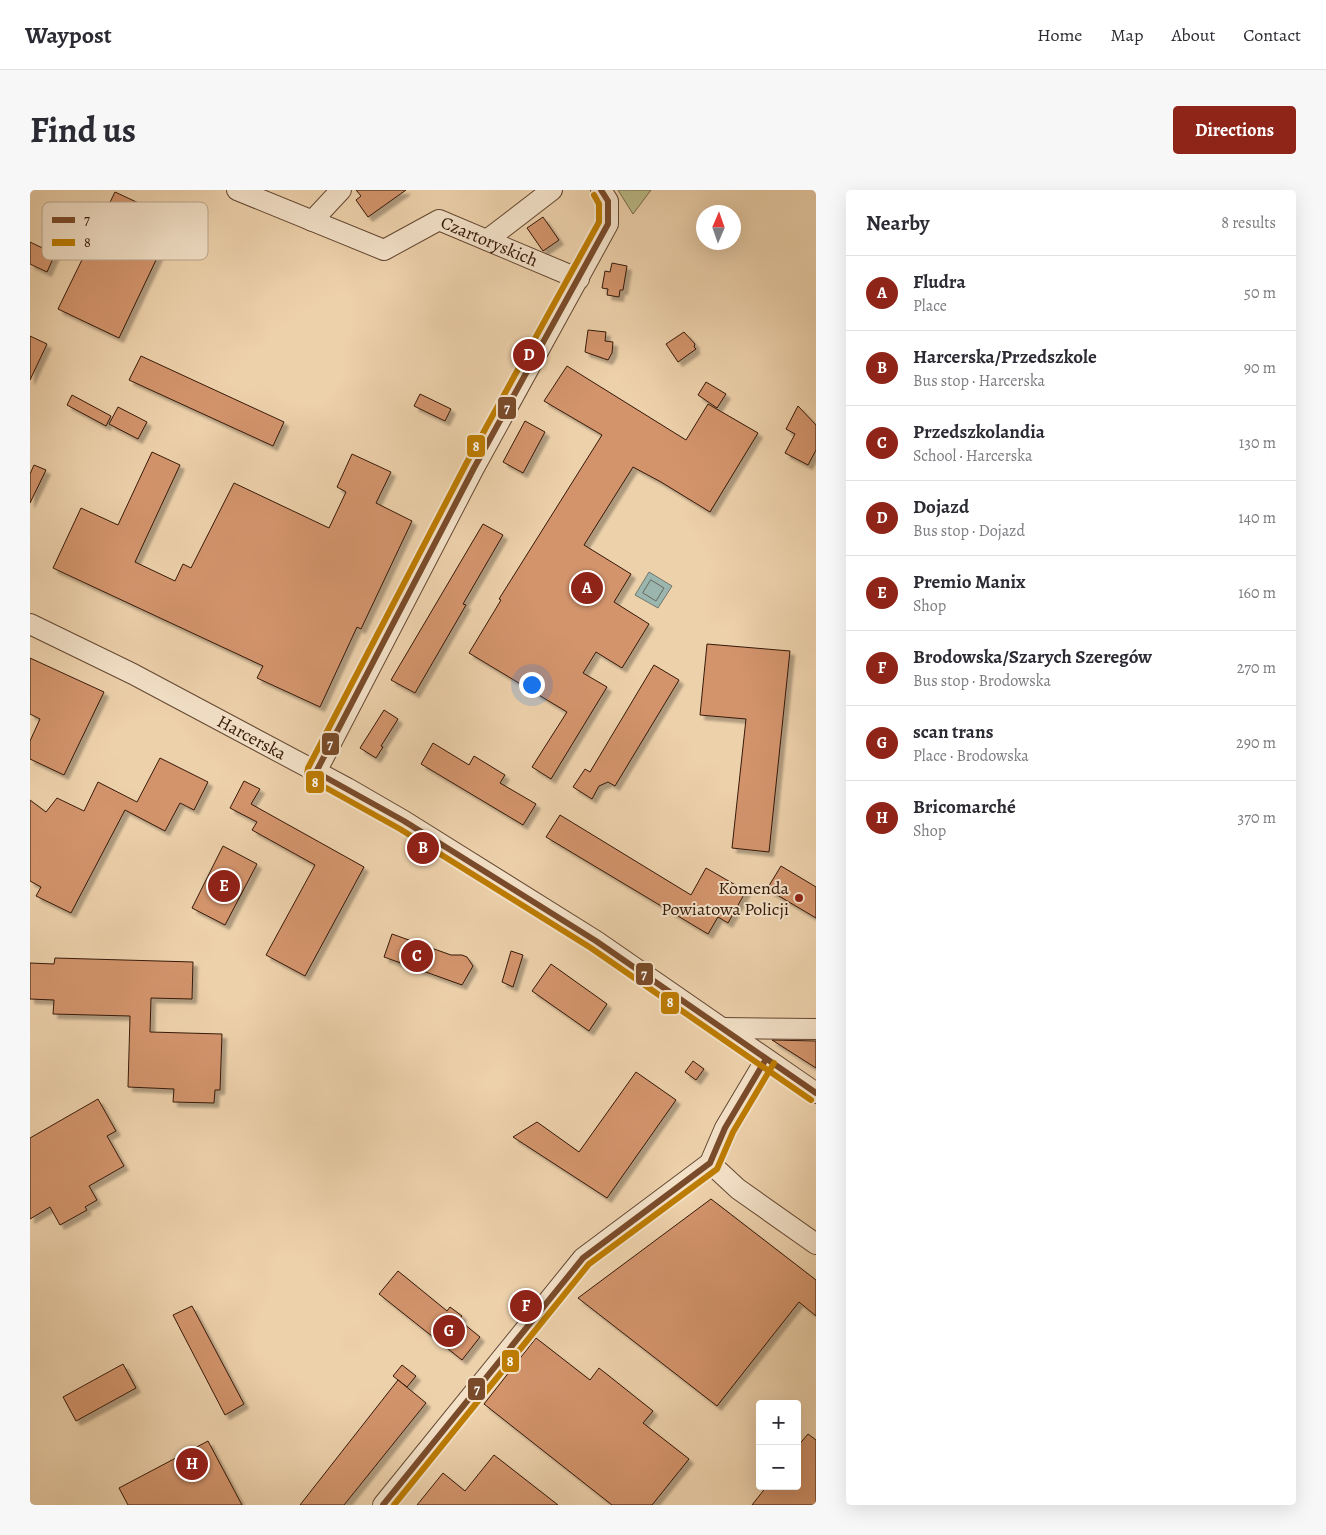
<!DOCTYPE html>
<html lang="en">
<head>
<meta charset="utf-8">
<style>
	body { margin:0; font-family:Alegreya,serif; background:#f7f7f7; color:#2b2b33 }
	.controls { position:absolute; right:15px; bottom:15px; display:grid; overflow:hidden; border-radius:5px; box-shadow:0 5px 20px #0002 }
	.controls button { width:45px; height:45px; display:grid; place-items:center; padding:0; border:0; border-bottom:1px solid #e1e1e2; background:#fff; color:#2b2b33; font:25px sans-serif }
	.compass { position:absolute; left:666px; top:15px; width:45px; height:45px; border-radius:50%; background:#fff; box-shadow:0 5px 20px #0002; rotate:2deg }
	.you { position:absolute; left:501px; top:494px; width:18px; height:18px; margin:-12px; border:4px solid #fff; border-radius:50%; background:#1a73e8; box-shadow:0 0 0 8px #1a73e833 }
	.badge { display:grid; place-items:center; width:32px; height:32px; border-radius:50%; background:#8f2418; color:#fff; font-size:16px; font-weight:700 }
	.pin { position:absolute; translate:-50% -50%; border:2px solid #fff; box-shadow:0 1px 5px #0006 }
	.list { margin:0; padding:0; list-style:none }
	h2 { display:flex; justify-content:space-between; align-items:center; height:65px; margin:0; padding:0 20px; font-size:21px }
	h2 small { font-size:16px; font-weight:400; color:#7c7c81 }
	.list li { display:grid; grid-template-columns:32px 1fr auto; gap:15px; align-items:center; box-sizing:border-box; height:75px; padding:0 20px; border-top:1px solid #e1e1e2 }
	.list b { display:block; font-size:19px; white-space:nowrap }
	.list p { margin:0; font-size:16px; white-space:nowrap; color:#7c7c81 }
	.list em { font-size:16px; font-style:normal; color:#7c7c81 }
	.map { position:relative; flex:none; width:786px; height:1315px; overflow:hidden; border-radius:5px }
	header { display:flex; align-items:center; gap:30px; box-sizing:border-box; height:70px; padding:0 25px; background:#fff; border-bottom:1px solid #e1e1e2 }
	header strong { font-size:24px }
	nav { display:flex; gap:28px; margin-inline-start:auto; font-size:18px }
	.intro { display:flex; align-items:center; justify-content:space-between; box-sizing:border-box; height:120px; padding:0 30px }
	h1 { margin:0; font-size:35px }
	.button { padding:12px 22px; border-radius:5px; background:#8f2418; color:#fff; font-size:18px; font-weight:700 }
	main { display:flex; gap:30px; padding:0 30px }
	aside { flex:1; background:#fff; border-radius:5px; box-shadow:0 5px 20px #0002 }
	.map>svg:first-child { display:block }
	.green { fill:#babb87; stroke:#786a48 }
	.water { fill:#9ab6af; stroke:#72776c }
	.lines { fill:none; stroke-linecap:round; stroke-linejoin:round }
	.shore { stroke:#68685c; stroke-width:1 }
	.building { fill:#d3946c; stroke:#351908; filter:url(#shadow) }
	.minor-casing { stroke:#634731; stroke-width:22 }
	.minor { stroke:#f3e1c8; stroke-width:20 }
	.bus-1-casing { stroke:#f3e1c8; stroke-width:10 }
	.bus-2-casing { stroke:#f3e1c8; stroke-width:10 }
	.bus-1 { stroke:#7a4b2a; stroke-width:6 }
	.bus-2 { stroke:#bd7c02; stroke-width:6 }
	.poi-dot { fill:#8f2418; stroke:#f3e1c8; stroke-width:2 }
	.labels { text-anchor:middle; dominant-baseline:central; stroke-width:4; stroke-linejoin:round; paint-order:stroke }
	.street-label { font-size:18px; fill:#351908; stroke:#f3e1c8 }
	.poi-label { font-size:18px; fill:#351908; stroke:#f3e1c8; text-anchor:end }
	.key { fill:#f3e1c8; stroke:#baa58e; stroke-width:1 }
	.key-label { font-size:14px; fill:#351908 }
	.line-badge { stroke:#f3e1c8; stroke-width:2 }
	.badge-label { font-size:14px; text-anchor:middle; font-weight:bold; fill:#fff }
</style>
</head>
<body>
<header>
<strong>Waypost</strong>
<nav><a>Home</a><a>Map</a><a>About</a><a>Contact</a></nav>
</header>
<div class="intro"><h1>Find us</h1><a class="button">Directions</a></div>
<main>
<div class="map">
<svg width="786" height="1315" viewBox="0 0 786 1315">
	<defs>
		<filter id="shadow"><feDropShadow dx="4.5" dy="4.5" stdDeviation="1" flood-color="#0004"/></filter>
	</defs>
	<rect width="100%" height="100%" fill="#edd1ab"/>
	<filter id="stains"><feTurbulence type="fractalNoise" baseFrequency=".004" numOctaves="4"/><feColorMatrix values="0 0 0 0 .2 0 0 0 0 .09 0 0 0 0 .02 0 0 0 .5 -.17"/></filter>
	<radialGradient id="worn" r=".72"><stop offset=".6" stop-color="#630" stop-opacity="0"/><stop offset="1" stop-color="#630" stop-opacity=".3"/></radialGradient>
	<path class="green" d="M588 0H621L603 24Z"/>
	<path class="water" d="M619 382 642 396 628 418 605 405Z"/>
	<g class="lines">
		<path class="shore" d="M621 390 634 398 626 411 613 403Z"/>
	</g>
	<g class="building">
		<path d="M326 0H376L338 27 326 10 331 6Z"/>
		<path d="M85 2 145 30 89 148 28 119Z"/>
		<path d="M513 27 529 50 513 61 497 38Z"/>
		<path d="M0 52 25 64 17 82 0 74Z"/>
		<path d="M582 73 597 76 593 100H590L589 107 577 105 578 99 572 98 575 81 580 82Z"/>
		<path d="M558 140 576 142 575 151 583 152 582 163 578 170 555 162Z"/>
		<path d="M654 142 665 154 664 157 666 159 648 172 636 154Z"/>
		<path d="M0 146 17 154 0 190Z"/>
		<path d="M111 166 254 232 243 256 99 190Z"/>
		<path d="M537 176 656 250 678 214 728 243 680 322 631 292 603 277 554 355 601 384 584 412 619 434 592 478 566 462 553 483 577 497 521 589 502 577 537 522 439 463 471 410 469 409 572 245 514 211Z"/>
		<path d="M676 192 696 204 687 218 668 205Z"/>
		<path d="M390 204 421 219 415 231 384 216Z"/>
		<path d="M42 205 81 226 76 236 37 215Z"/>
		<path d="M768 216 786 235V260L778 275 755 263 765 244 756 239Z"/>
		<path d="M88 217 117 232 108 249 79 234Z"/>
		<path d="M495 231 515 242 493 283 473 272Z"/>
		<path d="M122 262 150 275 105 372 145 391 153 374 161 378 204 293 299 338 316 302 307 297 322 264 361 282 346 313 382 331 331 439 327 437 290 517 227 488 233 476 23 378 51 318 88 335Z"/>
		<path d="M4 275 16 280 0 313V284Z"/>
		<path d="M453 334 473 345 433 414 436 415 385 503 361 490Z"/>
		<path d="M677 454 760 461 739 662 702 658 716 529 670 525Z"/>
		<path d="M0 468 74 502 34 585 0 569V551L10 529 0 524Z"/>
		<path d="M624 475 649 490 585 596 578 592 569 596 562 609 543 597 555 579 560 582Z"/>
		<path d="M354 520 368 529 351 556 353 557 346 568 330 558Z"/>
		<path d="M403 553 439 575 444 566 475 585 470 593 506 614 493 635 391 574Z"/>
		<path d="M130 568 178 592 164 620 150 613 135 641 95 620 41 723 6 706 11 697 0 691V610L16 622 27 608 54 621 68 592 107 612Z"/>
		<path d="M214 591 230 599 221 614 334 677 275 786 236 765 285 675 222 640 227 632 200 618Z"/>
		<path d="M530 625 661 705 676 678 716 701 698 733 688 727 678 744 516 647Z"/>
		<path d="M193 656 227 674 195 735 162 718Z"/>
		<path d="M751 676 786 697V728L737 699Z"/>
		<path d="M362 744 421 765H432L437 767 443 776 432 795 354 767Z"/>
		<path d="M481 761 493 765 483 797 472 792Z"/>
		<path d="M25 768 163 772 162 809 121 808 120 842 192 844 190 900H185L184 913 143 912 144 899 98 897 100 826 23 824 24 810 0 809V773L24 774Z"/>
		<path d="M521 774 577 814 559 841 502 801Z"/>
		<path d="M742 850 786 851V878Z"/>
		<path d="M663 871 674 879 666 890 655 882Z"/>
		<path d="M606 882 646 910 577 1008 483 947 507 932 549 962Z"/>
		<path d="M68 909 86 941 77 946 94 976 59 996 67 1010 55 1017 57 1020 30 1035 20 1017 0 1029V948Z"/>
		<path d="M681 1009 786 1090V1126L769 1112 687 1216 548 1108Z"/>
		<path d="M368 1081 417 1121 420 1117 432 1126 429 1130 450 1147 432 1170 349 1104Z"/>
		<path d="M162 1116 214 1214 195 1225 143 1125Z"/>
		<path d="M506 1148 560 1190 569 1178 623 1221 613 1233 659 1269 622 1315H582L454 1214Z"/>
		<path d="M93 1174 106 1198 46 1231 33 1207Z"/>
		<path d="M372 1175 386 1186 377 1197 363 1186Z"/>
		<path d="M368 1190 396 1213 314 1315H270Z"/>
		<path d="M778 1244 786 1250V1315H722L737 1296H767V1257Z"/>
		<path d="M178 1251 212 1315H98L89 1298Z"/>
		<path d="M464 1265 528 1315H387L413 1283 435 1301Z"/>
	</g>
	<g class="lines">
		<defs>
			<g id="minor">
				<path id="s1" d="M207 0 354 60 409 30 549 89"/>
				<path d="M282 31 311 0"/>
				<path d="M457 50 522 0"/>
				<path id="s2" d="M0 434 103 484 317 598 374 631 566 751 786 903"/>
				<path d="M286 582 444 278 578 34V11L571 0"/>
				<path d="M692 838 786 839"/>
				<path d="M680 973 708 999 786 1054"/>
				<path d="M353 1315 553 1068 680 973 695 938 736 869"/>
			</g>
		</defs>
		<use href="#minor" class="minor-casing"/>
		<use href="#minor" class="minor"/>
		<defs>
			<g id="bus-1">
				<path d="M571 0 578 11V34L444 278 286 582 374 631 566 751 786 903"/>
				<path d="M353 1315 553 1068 680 973 695 938 736 869"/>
			</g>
			<g id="bus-2">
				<path d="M564 5 569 14V32L436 274 278 578 277 584 282 590 370 639 561 758 781 910"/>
				<path d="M364 1315 559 1074 687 979 703 942 744 873"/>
			</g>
		</defs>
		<use href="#bus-1" class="bus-1-casing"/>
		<use href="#bus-2" class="bus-2-casing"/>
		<use href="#bus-1" class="bus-1"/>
		<use href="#bus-2" class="bus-2"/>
	</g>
	<circle class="poi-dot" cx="769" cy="708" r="5"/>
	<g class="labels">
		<g class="street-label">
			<text stroke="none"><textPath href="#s1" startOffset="276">Czartoryskich</textPath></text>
			<text stroke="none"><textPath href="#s2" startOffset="249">Harcerska</textPath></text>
		</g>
		<g class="poi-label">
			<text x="759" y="698">Komenda<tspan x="759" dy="21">Powiatowa Policji</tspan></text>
		</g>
	</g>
	<rect x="12" y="12" width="166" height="58" rx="8" class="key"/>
	<rect x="22" y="27" width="23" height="6" fill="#7a4b2a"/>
	<rect x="22" y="49" width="23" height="7" fill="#bd7c02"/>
	<g class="key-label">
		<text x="54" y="35">7</text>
		<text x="54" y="57">8</text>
	</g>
	<g class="line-badge">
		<rect x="467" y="206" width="20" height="24" rx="5" fill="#7a4b2a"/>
		<rect x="436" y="244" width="20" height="24" rx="5" fill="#bd7c02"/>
		<rect x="291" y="542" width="19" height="24" rx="5" fill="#7a4b2a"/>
		<rect x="275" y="580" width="20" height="24" rx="5" fill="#bd7c02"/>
		<rect x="605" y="772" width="19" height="24" rx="5" fill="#7a4b2a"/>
		<rect x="630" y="801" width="20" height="24" rx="5" fill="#bd7c02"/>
		<rect x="471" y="1159" width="19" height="24" rx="5" fill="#bd7c02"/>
		<rect x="437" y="1187" width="19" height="24" rx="5" fill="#7a4b2a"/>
	</g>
	<g class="badge-label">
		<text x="477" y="223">7</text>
		<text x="446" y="261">8</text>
		<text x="300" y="559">7</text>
		<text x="285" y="597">8</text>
		<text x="614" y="789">7</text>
		<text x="640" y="817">8</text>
		<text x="480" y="1176">8</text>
		<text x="447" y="1204">7</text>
	</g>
	<rect width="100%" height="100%" filter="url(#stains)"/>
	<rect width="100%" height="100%" fill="url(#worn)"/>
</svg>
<div class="controls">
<button>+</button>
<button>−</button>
</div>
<svg class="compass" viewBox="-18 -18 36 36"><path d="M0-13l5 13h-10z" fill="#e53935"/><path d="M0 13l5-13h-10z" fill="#7c7c81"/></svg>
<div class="you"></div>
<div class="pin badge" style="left:557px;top:398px">A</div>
<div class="pin badge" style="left:393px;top:658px">B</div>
<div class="pin badge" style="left:387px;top:766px">C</div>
<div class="pin badge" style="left:499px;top:165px">D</div>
<div class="pin badge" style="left:194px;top:696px">E</div>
<div class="pin badge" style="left:496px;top:1116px">F</div>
<div class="pin badge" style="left:419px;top:1141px">G</div>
<div class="pin badge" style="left:162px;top:1274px">H</div>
</div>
<aside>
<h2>Nearby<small>8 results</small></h2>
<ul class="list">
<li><span class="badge">A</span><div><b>Fludra</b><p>Place</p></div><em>50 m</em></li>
<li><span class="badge">B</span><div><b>Harcerska/Przedszkole</b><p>Bus stop · Harcerska</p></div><em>90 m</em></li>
<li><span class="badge">C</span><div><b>Przedszkolandia</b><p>School · Harcerska</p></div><em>130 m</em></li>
<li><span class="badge">D</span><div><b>Dojazd</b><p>Bus stop · Dojazd</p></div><em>140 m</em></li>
<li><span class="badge">E</span><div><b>Premio Manix</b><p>Shop</p></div><em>160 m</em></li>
<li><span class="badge">F</span><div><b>Brodowska/Szarych Szeregów</b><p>Bus stop · Brodowska</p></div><em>270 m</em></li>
<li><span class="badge">G</span><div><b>scan trans</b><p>Place · Brodowska</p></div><em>290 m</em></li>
<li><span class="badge">H</span><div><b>Bricomarché</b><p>Shop</p></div><em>370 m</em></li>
</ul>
</aside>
</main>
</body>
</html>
